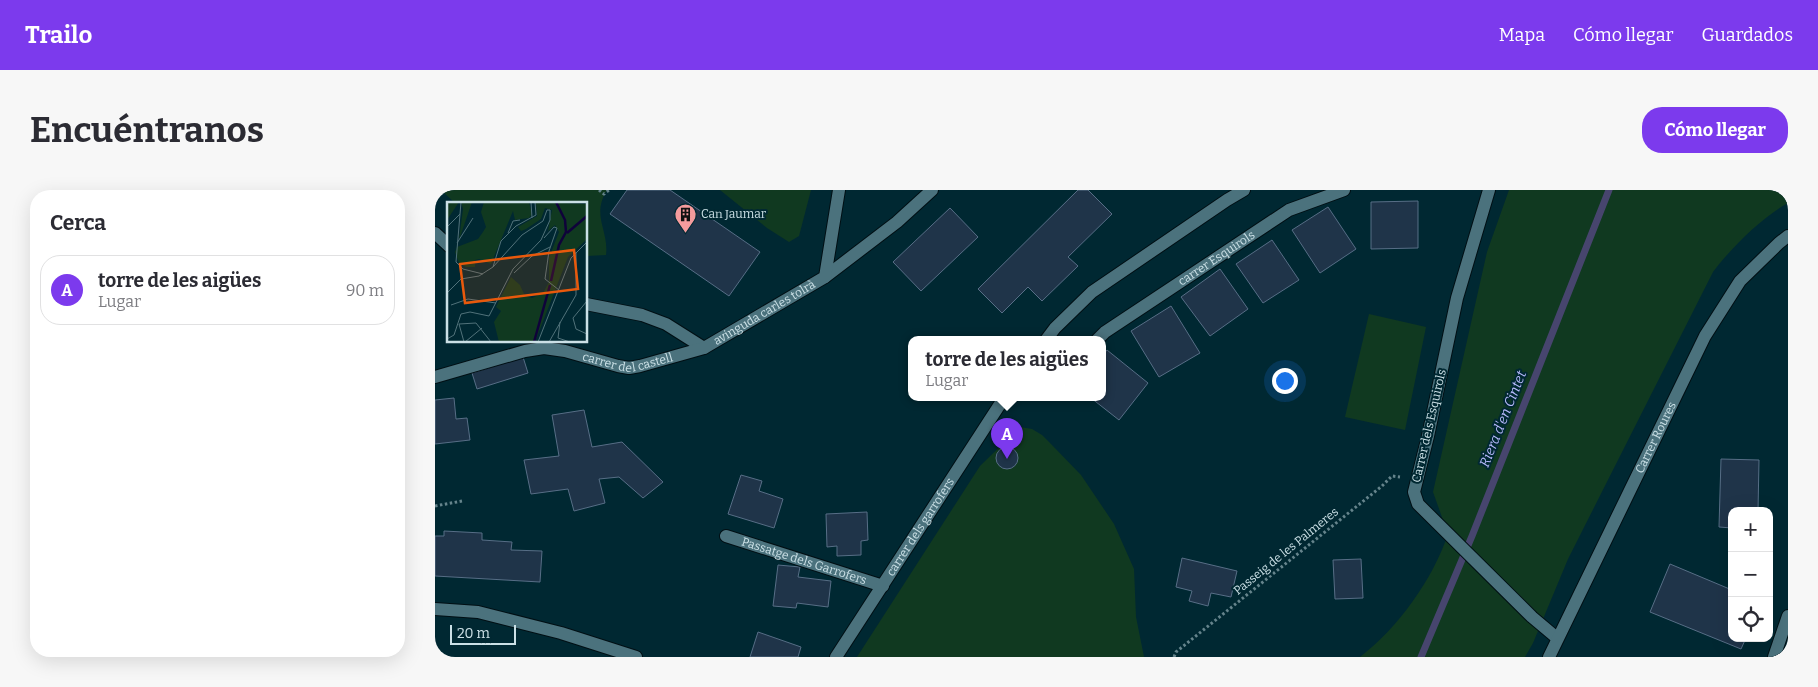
<!DOCTYPE html>
<html lang="es">
<head>
<meta charset="utf-8">
<style>
	body { margin:0; font-family:Bitter,serif; background:#f7f7f7; color:#2b2b33 }
	.controls { position:absolute; right:15px; bottom:15px; display:grid; overflow:hidden; border-radius:10px; box-shadow:0 5px 20px #0002 }
	.controls button { width:45px; height:45px; display:grid; place-items:center; padding:0; border:0; border-bottom:1px solid #e1e1e2; background:#fff; color:#2b2b33; font:25px sans-serif }
	.scale { position:absolute; left:15px; bottom:12px; width:66px; box-sizing:border-box; padding-left:5px; border:2px solid #cbe0e6; border-top:0; font-size:14px; line-height:18px; white-space:nowrap; color:#cbe0e6; -webkit-text-stroke:4px #002832; paint-order:stroke }
	.you { position:absolute; left:849px; top:190px; width:18px; height:18px; margin:-12px; border:4px solid #fff; border-radius:50%; background:#1a73e8; box-shadow:0 0 0 8px #1a73e833 }
	.badge { display:grid; place-items:center; width:32px; height:32px; border-radius:50%; background:#7c3aed; color:#fff; font-size:16px; font-weight:700 }
	.pin { position:absolute; translate:-50% -41px; filter:drop-shadow(0 1px 2px #0008) }
	.pin::after { content:''; position:absolute; top:26px; width:18px; height:15px; background:inherit; clip-path:polygon(0 0,100% 0,50% 100%) }
	.popup { position:absolute; left:473px; top:146px; width:198px; height:65px; box-sizing:border-box; display:grid; place-content:center; border-radius:10px; background:#fff; filter:drop-shadow(0 1px 4px #0005); font-size:16px; white-space:nowrap; color:#7c7c81 }
	.popup b { font-size:19px; color:#2b2b33 }
	.popup::after { content:''; position:absolute; left:50%; top:100%; margin-left:-10px; border:10px solid transparent; border-top-color:#fff }
	.list { margin:0; padding:0; list-style:none }
	h2 { display:flex; justify-content:space-between; align-items:center; height:65px; margin:0; padding:0 20px; font-size:21px }
	h2 small { font-size:16px; font-weight:400; color:#7c7c81 }
	.list li { display:grid; grid-template-columns:32px 1fr auto; gap:15px; align-items:center; box-sizing:border-box; height:70px; margin:0 10px 10px; padding:0 10px; border:1px solid #e1e1e2; border-radius:20px }
	.list b { display:block; font-size:19px; white-space:nowrap }
	.list p { margin:0; font-size:16px; white-space:nowrap; color:#7c7c81 }
	.list em { font-size:16px; font-style:normal; color:#7c7c81 }
	.icon { flex:none; width:28px; height:28px; fill:none; stroke:currentColor; stroke-width:2; stroke-linecap:round; stroke-linejoin:round }
	.map { position:relative; flex:none; width:1353px; height:467px; overflow:hidden; border-radius:20px }
	header { display:flex; align-items:center; gap:30px; box-sizing:border-box; height:70px; padding:0 25px; background:#7c3aed; color:#fff }
	header strong { font-size:24px }
	nav { display:flex; gap:28px; margin-inline-start:auto; font-size:18px }
	.intro { display:flex; align-items:center; justify-content:space-between; box-sizing:border-box; height:120px; padding:0 30px }
	h1 { margin:0; font-size:35px }
	.button { padding:12px 22px; border-radius:20px; background:#7c3aed; color:#fff; font-size:18px; font-weight:700 }
	main { display:flex; gap:30px; padding:0 30px }
	aside { flex:1; background:#fff; border-radius:20px; box-shadow:0 5px 20px #0002 }
	.map>svg:first-child { display:block }
	.green { fill:#103920 }
	.lines { fill:none; stroke-linecap:round; stroke-linejoin:round }
	.stream { stroke:#47456e; stroke-width:7 }
	.building { fill:#1f3449; stroke:#576e86 }
	.minor-casing { stroke:#000f14; stroke-width:14 }
	.path { stroke:#65848c; stroke-width:3; stroke-dasharray:2.5 2.5; stroke-linecap:butt }
	.minor { stroke:#4b727d; stroke-width:12 }
	.labels { text-anchor:middle; dominant-baseline:central; stroke-width:4; stroke-linejoin:round; paint-order:stroke }
	.poi-label { font-size:12px; fill:#cbe0e6; stroke:#002832; text-anchor:start }
	.street-label { font-size:12px; fill:#cbe0e6; stroke:#002832 }
	.water-label { font-size:14px; font-style:italic; fill:#b6b9fb; stroke:#002832 }
	.inset-river { fill:none; stroke:#0f023a; stroke-width:2.5 }
	.inset-road { fill:none; stroke:#51727a; stroke-width:1 }
	.view { fill:#e8590c; fill-opacity:0.15; stroke:#e8590c; stroke-width:2.5 }
	.inset-edge { fill:none; stroke:#cbe0e6; stroke-width:2.5 }
</style>
</head>
<body>
<header>
<strong>Trailo</strong>
<nav><a>Mapa</a><a>Cómo llegar</a><a>Guardados</a></nav>
</header>
<div class="intro"><h1>Encuéntranos</h1><a class="button">Cómo llegar</a></div>
<main>
<aside>
<h2>Cerca<small></small></h2>
<ul class="list">
<li><span class="badge">A</span><div><b>torre de les aigües</b><p>Lugar</p></div><em>90 m</em></li>
</ul>
</aside>
<div class="map">
<svg width="1353" height="467" viewBox="0 0 1353 467">
	<rect width="100%" height="100%" fill="#002832"/>
	<g class="green">
		<path d="M6 0H172C156 26 174 40 171 65L151 66V14H21Z"/>
		<path d="M285 0H376L364 46 354 52 332 38Z"/>
		<path d="M1074 0H1353V13C1328 26 1295 59 1278 82L1133 369 1098 453 1090 467H925C963 438 998 389 1013 344L998 302 1052 62Z"/>
		<path d="M934 124 991 137 970 240 910 227Z"/>
		<path d="M585 237 597 239 607 245 615 253 646 285 679 334 699 379 701 427 709 467H422L545 276Z"/>
	</g>
	<g class="lines">
		<path class="stream" d="M986 467 1037 346 1174 0"/>
	</g>
	<g class="building">
		<path d="M192 0H235L325 62 294 106 175 24Z"/>
		<path d="M643 0H653L677 24 633 67 643 76 607 111 593 97 567 123 543 99Z"/>
		<path d="M983 11V58L936 59V12Z"/>
		<path d="M893 17 921 59 885 83 857 40Z"/>
		<path d="M515 18 543 47 486 101 458 72Z"/>
		<path d="M837 50 864 90 828 113 801 74Z"/>
		<path d="M785 79 813 119 775 146 746 107Z"/>
		<path d="M736 116 765 163 724 187 696 141Z"/>
		<path d="M672 160 713 193 684 230 656 208H667V166Z"/>
		<path d="M88 167 93 183 42 199 37 183Z"/>
		<path d="M19 208 21 229 32 228 35 250 0 254V210Z"/>
		<path d="M149 220 157 257 187 252 228 292 208 308 184 287 164 289 170 313 139 321 133 299 96 304 89 270 124 266 117 225Z"/>
		<circle cx="572" cy="268" r="11"/>
		<path d="M1286 269 1324 270 1323 321H1297V338L1284 337Z"/>
		<path d="M306 285 327 291 324 301 348 309 339 338 293 324Z"/>
		<path d="M432 322 433 350 426 351V365L402 366V356L392 357 391 324Z"/>
		<path d="M9 341 47 343V350L77 352 76 360 107 361 105 392 0 386V346H9Z"/>
		<path d="M747 368 802 381 796 407 776 403 773 416 754 411 757 401 741 397Z"/>
		<path d="M926 369 928 408 900 409 898 370Z"/>
		<path d="M1235 374 1297 400V448H1311L1306 459 1215 422Z"/>
		<path d="M343 375 365 377 363 387 396 391 393 417 362 413 361 418 338 416Z"/>
		<path d="M323 442 366 457 363 467H315Z"/>
	</g>
	<g class="lines">
		<defs>
			<g id="minor">
				<path d="M1054 0 1022 108 993 246 979 302 983 314 1097 427 1122 448"/>
				<path d="M0 43 14 56"/>
				<path d="M390 87 462 32 497 0"/>
				<path d="M151 114 207 125 231 134 269 158"/>
				<path d="M611 150 620 138 657 102 792 10 809 0"/>
				<path id="s1" d="M662 150 670 142 854 20 909 0"/>
				<path id="s2" d="M0 187 90 161 109 158 130 161 183 176 194 178 205 176 269 158 390 87 404 0"/>
				<path id="s3" d="M291 346 448 396"/>
				<path d="M0 419 43 422 126 443 201 467"/>
				<path id="s4" d="M401 467 569 208"/>
				<path id="s5" d="M1114 467 1270 146 1305 91 1344 53 1353 46"/>
				<path d="M1339 467 1353 426"/>
			</g>
		</defs>
		<use href="#minor" class="minor-casing"/>
		<g class="path">
			<path d="M164 0 169 4 174 0"/>
			<path d="M0 316 27 311"/>
			<path d="M739 467 741 462 947 296 957 286 965 287"/>
		</g>
		<use href="#minor" class="minor"/>
	</g>
	<defs>
		<symbol id="building-pin" viewBox="-11 -11 22 30"><path d="M0 17L-7.5 6A9.5 9.5 0 1 1 7.5 6Z" fill="#f59b9d" stroke="#002832"/><path d="M-4-6H4V6H1V3H-1V6H-4ZM-2.5-4.3h1.7v1.8h-1.7ZM.8-4.3h1.7v1.8H.8ZM-2.5-1h1.7V.8h-1.7ZM.8-1h1.7V.8H.8Z" fill="#111"/></symbol>
	</defs>
	<g fill-rule="evenodd">
		<use href="#building-pin" x="238" y="12" width="25" height="34"/>
	</g>
	<g class="labels">
		<g class="poi-label">
			<text x="266" y="24">Can Jaumar</text>
		</g>
		<g class="street-label">
			<text stroke="none"><textPath href="#s1" startOffset="145">carrer Esquirols</textPath></text>
			<text stroke="none"><textPath href="#s2" startOffset="348">avinguda carles tolrà</textPath></text>
			<text stroke="none"><textPath href="#s2" startOffset="199">carrer del castell</textPath></text>
			<text transform="translate(994 236) rotate(-77)">Carrer dels Esquirols</text>
			<text stroke="none"><textPath href="#s5" startOffset="244">Carrer Roures</textPath></text>
			<text stroke="none"><textPath href="#s4" startOffset="155">carrer dels garrofers</textPath></text>
			<text transform="translate(851 361) rotate(-39)">Passeig de les Palmeres</text>
			<text stroke="none"><textPath href="#s3" startOffset="82">Passatge dels Garrofers</textPath></text>
		</g>
		<g class="water-label">
			<text transform="translate(1068 229) rotate(-68)">Riera d'en Cintet</text>
		</g>
	</g>
	<g transform="translate(12 12)">
		<rect width="140" height="140" fill="#002832"/>
		<path d="M0 0H12L0 18ZM14 0H25L12 38 16 7ZM37 0H82L85 12 82 16 68 18 66 9 44 62 32 57 28 58V65H19L12 61 8 50 10 45 31 37 36 30 39 25 34 10ZM89 0 140 2V37L121 55 88 140H52L47 120 54 109 49 105 64 75 73 83 78 94 85 96 96 91 102 80V56L112 30 108 23 101 29 105 8 98 6 94 17 79 27 74 29 71 25 90 14Z" fill="#103920"/>
		<path class="inset-river" d="M120 31 140 14M104 79 112 43 119 30 118 18 109 0M87 140 103 83"/>
		<path class="inset-road" d="M14 0 9 60 16 67 36 72M84 0 85 16M0 25 13 12M61 31 66 19 73 18M97 36 107 25 110 26 102 49 98 77 112 88M10 41 26 16M67 71 85 54 103 45M0 91 14 77 32 74 46 65 54 39 69 24 89 13 88 0M140 99 126 116 129 127 140 132M4 103 21 97 49 101M113 120 111 136 123 140M12 122 29 121 44 140M12 122 17 140M0 137 7 133 14 112 23 110 42 114 66 67 94 38 103 18V8H100L96 19 75 33 46 65M18 140 35 126M91 140 124 56 140 40M102 140 129 93V50"/>
		<path class="view" d="M127 48 131 87 18 101 13 62Z"/>
		<rect width="140" height="140" class="inset-edge"/>
	</g>
</svg>
<div class="controls">
<button>+</button>
<button>−</button>
<button><svg class="icon" aria-label="locate" viewBox="0 0 24 24"><circle cx="12" cy="12" r="6"/><path d="M12 2v4M12 18v4M2 12h4M18 12h4"/></svg></button>
</div>
<div class="scale">20 m</div>
<div class="you"></div>
<div class="pin badge" style="left:572px;top:269px">A</div>
<div class="popup"><b>torre de les aigües</b>Lugar</div>
</div>
</main>
</body>
</html>
